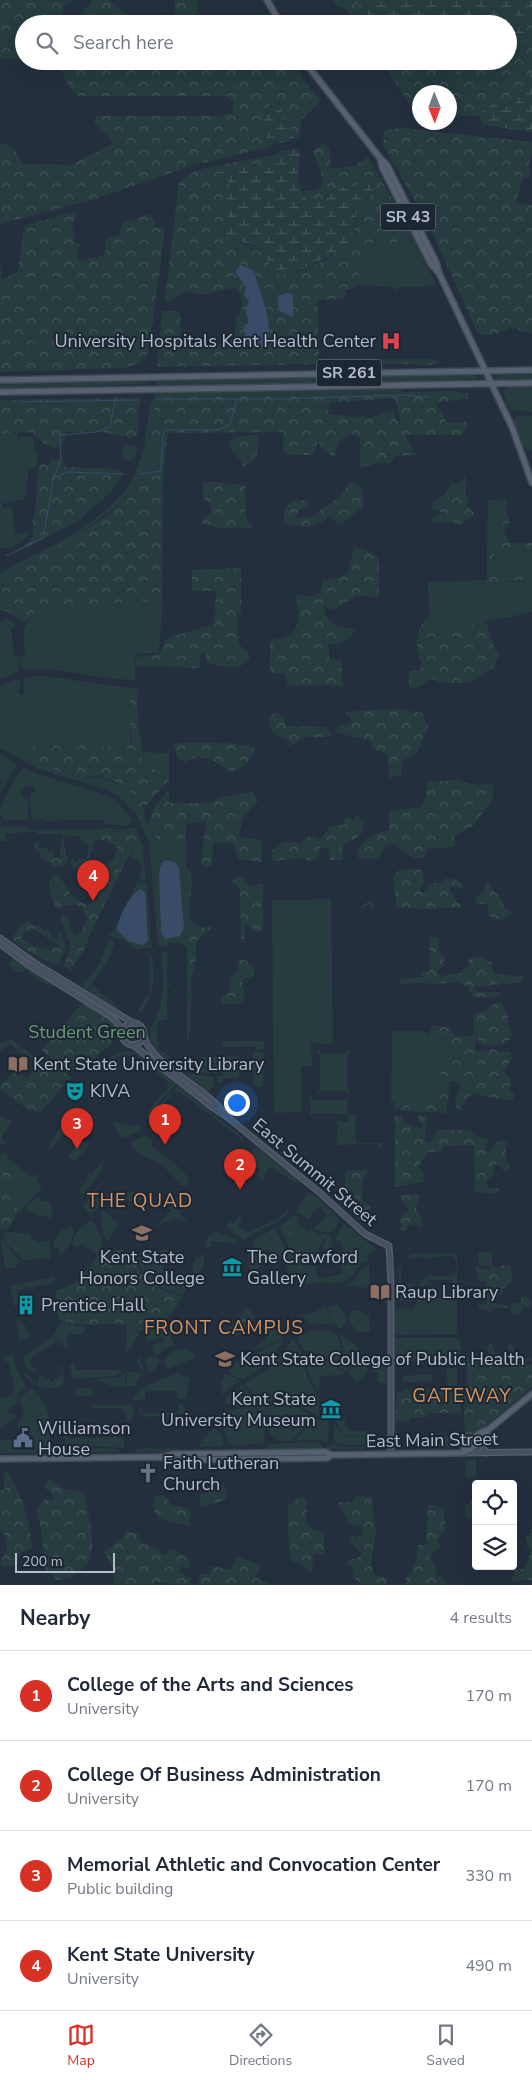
<!DOCTYPE html>
<html lang="en">
<head>
<meta charset="utf-8">
<style>
	body { margin:0; font-family:"Nunito Sans",sans-serif; background:#f6f6f7; color:#1f2937 }
	.controls { position:absolute; right:15px; bottom:15px; display:grid; overflow:hidden; border-radius:5px; box-shadow:0 5px 20px #0002 }
	.controls button { width:45px; height:45px; display:grid; place-items:center; padding:0; border:0; border-bottom:1px solid #e0e1e3; background:#fff; color:#1f2937; font:25px sans-serif }
	.compass { position:absolute; left:412px; top:85px; width:45px; height:45px; border-radius:50%; background:#fff; box-shadow:0 5px 20px #0002; rotate:179deg }
	.scale { position:absolute; left:15px; bottom:12px; width:100px; box-sizing:border-box; padding-left:5px; border:2px solid #b4bcc9; border-top:0; font-size:14px; line-height:18px; white-space:nowrap; color:#b4bcc9; -webkit-text-stroke:4px #1d2633; paint-order:stroke }
	.you { position:absolute; left:236px; top:1102px; width:18px; height:18px; margin:-12px; border:4px solid #fff; border-radius:50%; background:#1a73e8; box-shadow:0 0 0 8px #1a73e833 }
	.badge { display:grid; place-items:center; width:32px; height:32px; border-radius:50%; background:#d93025; color:#fff; font-size:16px; font-weight:700 }
	.pin { position:absolute; translate:-50% -41px; filter:drop-shadow(0 1px 2px #0008) }
	.pin::after { content:''; position:absolute; top:26px; width:18px; height:15px; background:inherit; clip-path:polygon(0 0,100% 0,50% 100%) }
	.list { margin:0; padding:0; list-style:none }
	h2 { display:flex; justify-content:space-between; align-items:center; height:65px; margin:0; padding:0 20px; font-size:21px }
	h2 small { font-size:16px; font-weight:400; color:#747a83 }
	.list li { display:grid; grid-template-columns:32px 1fr auto; gap:15px; align-items:center; box-sizing:border-box; height:90px; padding:0 20px; border-top:1px solid #e0e1e3 }
	.list b { display:block; font-size:19px; white-space:nowrap }
	.list p { margin:0; font-size:16px; white-space:nowrap; color:#747a83 }
	.list em { font-size:16px; font-style:normal; color:#747a83 }
	.icon { flex:none; width:28px; height:28px; fill:none; stroke:currentColor; stroke-width:2; stroke-linecap:round; stroke-linejoin:round }
	.map { position:relative; flex:none; width:532px; height:1585px; overflow:hidden }
	.search { position:absolute; background:#fff; box-shadow:0 5px 20px #0002; left:15px; right:15px; top:15px; height:55px; display:flex; align-items:center; gap:12px; box-sizing:border-box; padding:0 18px; border-radius:28px; color:#747a83; font-size:19px }
	.sheet { height:425px; background:#fff }
	nav { display:flex; justify-content:space-around; align-items:center; box-sizing:border-box; height:70px; border-top:1px solid #e0e1e3; background:#fff; font-size:14px; color:#747a83 }
	nav a { display:grid; justify-items:center; gap:2px }
	nav .on { color:#d93025 }
	.map>svg:first-child { display:block }
	.green { fill:#263c3f }
	.forest { fill:url(#forest-crowns); fill-rule:evenodd }
	.wetland { fill:url(#wetland-marsh) }
	.water { fill:#394c67 }
	.lines { fill:none; stroke-linecap:round; stroke-linejoin:round }
	.stream { stroke:#394c67; stroke-width:1 }
	.secondary-casing { stroke:#565f6c; stroke-width:7 }
	.primary-casing { stroke:#414a57; stroke-width:8 }
	.secondary { stroke:#465061; stroke-width:4.5 }
	.primary { stroke:#56606e; stroke-width:5 }
	.labels { text-anchor:middle; dominant-baseline:central; stroke-width:4; stroke-linejoin:round; paint-order:stroke }
	.shield { fill:#1d2633; stroke:#878f9c; stroke-width:1 }
	.shield-label { font-size:16px; font-weight:bold; fill:#b4bcc9 }
	.poi-label { font-size:18px; fill:#b4bcc9; stroke:#1d2633; text-anchor:start }
	.park-label { font-size:18px; fill:#6b9a76; stroke:#1d2633 }
	.street-label { font-size:18px; fill:#b4bcc9; stroke:#1d2633 }
	.neighbourhood-label { font-size:19px; letter-spacing:1px; fill:#d59563; stroke:#1d2633 }
</style>
</head>
<body>
<div class="map">
<svg width="532" height="1585" viewBox="0 0 532 1585">
	<defs>
		<pattern id="forest-crowns" width="20" height="18" patternUnits="userSpaceOnUse" patternTransform="scale(1.25)"><rect width="20" height="18" fill="#263c3f"/><path d="M2 6a3 3 0 1 1 6 0M12 15a3 3 0 1 1 6 0" fill="none" stroke="#435659"/></pattern>
		<pattern id="wetland-marsh" width="20" height="14" patternUnits="userSpaceOnUse" patternTransform="scale(1.25)"><rect width="20" height="14" fill="#263c3f"/><path d="M1 5h8M5 5V1M11 12h8M15 12V8" fill="none" stroke="#435659"/></pattern>
	</defs>
	<rect width="100%" height="100%" fill="#242f3e"/>
	<g class="green">
		<path d="M409 229 436 284 426 287H399L398 290H396L394 287 360 285 359 262 352 259 407 239Z"/>
		<path d="M470 374 480 377 475 379 386 383 161 386 154 383 161 380Z"/>
		<path d="M498 375H532V381H501L496 379Z"/>
		<path d="M140 380 145 382 146 384 0 389V381Z"/>
		<path d="M532 386V412L509 410 503 391 509 387Z"/>
		<path d="M404 389 400 392 156 398 150 437 160 445 159 470 138 469 134 484 122 502 12 584 0 586V573C42 550 101 526 128 486 136 474 140 460 144 447 147 434 147 400 157 393Z"/>
		<path d="M516 416H532V450L527 451 523 446 514 421Z"/>
		<path d="M18 433V440L21 436H29L34 440 33 451 38 452 36 468H29L25 499 2 504V508L12 507 15 534 29 532C23 544 13 548 0 549V434Z"/>
		<path d="M126 445 135 446 137 450 134 458 130 462 122 459 123 448Z"/>
		<path d="M506 499 507 515 509 520 501 526 497 533 501 541 497 543 487 545 488 500Z"/>
		<path d="M501 546 528 551 529 553 532 552V573C519 575 503 571 493 561L495 550Z"/>
		<path d="M487 580 513 582 527 580 528 584H532V612L430 634 428 582Z"/>
		<path d="M137 599 162 607 159 653H135V680L114 679 50 669H21L20 656 25 654C23 629 20 628 38 610L111 608 127 600Z"/>
		<path d="M5 618 14 622 16 626 11 628 14 657H19C20 677 16 672 0 679V623L6 620Z"/>
		<path d="M37 675 130 688 129 719 131 746 116 745 105 748 81 745 72 747 56 743 29 751 30 756 53 769 77 777 104 778 125 788 143 805 145 819 152 834 158 839 186 838 188 946H184L183 943H167V946L160 947 158 945 149 841 136 814 117 795 105 789 41 770 0 748V685L18 679 21 682 19 694 23 695 24 678Z"/>
		<path d="M138 752 169 753V775L150 767Z"/>
		<path d="M0 754 15 763 16 766 0 793V787L3 782 0 779Z"/>
		<path d="M25 768 40 775 106 795 115 800 133 820 127 826 113 825 104 823 103 820 43 821V819L34 821 31 816 30 794 36 792 34 787 27 786 21 791 24 800 28 799V817L26 820H7V824C5 821 1 817 0 813 0 803 15 780 21 770Z"/>
		<path d="M0 819 3 823 0 824 1 827H28L29 830 102 829 103 827C114 830 124 831 135 827L143 847 146 882 139 880 142 868 138 860 131 857 137 843 131 831H37L5 834 7 841H0Z"/>
		<path d="M68 833 97 835C94 846 89 856 87 866L74 868 70 865 72 858 75 862 80 859H86L89 846 82 843 83 840 80 839 78 836 63 837 66 855 69 856 65 865 63 838 64 834Z"/>
		<path d="M34 842H39V848H48V851H53L54 858H47L56 867H54L39 856 40 853 34 848Z"/>
		<path d="M110 860 112 861 98 897 86 878 87 875 91 881 93 878 102 881 107 866 104 863 108 864Z"/>
		<path d="M53 875H59L68 890 50 893 49 882Z"/>
		<path d="M138 882 147 885 152 948 136 949 130 947 131 944 121 938 119 939 109 935V933L112 934Z"/>
		<path d="M331 899 333 1044 311 1043 312 1066H301L302 1112 274 1113 272 900Z"/>
		<path d="M63 914 65 916 68 915 70 922 68 923 74 936 81 933 76 935 70 950V944L60 918Z"/>
		<path d="M107 939 114 941C116 952 93 982 87 990L83 988 84 980 87 981 100 963 108 941Z"/>
		<path d="M168 952 170 953 167 954V982L169 983 170 986 167 987V1016L169 1019 157 1022V1041L160 1042 157 1047 175 1062 173 1064C133 1031 156 1035 162 996 165 982 162 967 161 953Z"/>
		<path d="M150 953C157 967 154 1000 141 1012L138 1010 150 992 149 955 146 954Z"/>
		<path d="M14 959H16L56 985 54 987 41 982 26 970 18 973 9 965 7 966Z"/>
		<path d="M93 986 119 1007 117 1010 88 991Z"/>
		<circle cx="133" cy="1034" r="7"/>
		<path d="M392 1031H420L428 1033 429 1039H447L450 1032 456 1036 451 1040 446 1069 441 1072 439 1102 391 1101Z"/>
		<path d="M11 1039 41 1062V1066L34 1071 39 1065 30 1057 27 1061V1059L9 1043 0 1052V1043Z"/>
		<path d="M222 1041H265L263 1050 256 1051V1046L222 1047Z"/>
		<path d="M126 1051H134L148 1061 146 1064 134 1053 132 1056 125 1055 119 1057 117 1056 104 1071 100 1068 112 1056Z"/>
		<path d="M318 1051H320L321 1053 346 1054V1051H350V1054H347V1090L350 1091 349 1093 346 1094V1091H320L319 1093 317 1092V1090L320 1089V1055L317 1054Z"/>
		<path d="M253 1052H264L263 1087H257L253 1082Z"/>
		<path d="M218 1056 217 1074 201 1064V1057Z"/>
		<path d="M219 1056H239V1078H223V1082L219 1083 218 1078 224 1075 220 1071Z"/>
		<path d="M195 1062 211 1072V1074L183 1070 186 1066H192Z"/>
		<path d="M152 1064 176 1084 161 1100 149 1117H147L148 1111 169 1087 167 1085 168 1082 150 1067Z"/>
		<path d="M188 1073 213 1077 214 1084 208 1092 187 1075Z"/>
		<path d="M178 1086 245 1139 243 1140 178 1091 176 1092 174 1091 154 1116 162 1121V1123L151 1119 159 1105Z"/>
		<path d="M309 1097H312V1100H346V1097L349 1098 347 1100V1110L349 1114 363 1115H358L355 1117 356 1143H383V1147H378V1144L336 1145 338 1124H335L336 1121 348 1122V1114L313 1113 312 1116H310L311 1101 309 1100Z"/>
		<path d="M76 1110 81 1113 51 1149H48L50 1146 49 1144 60 1128Z"/>
		<path d="M2 1116 12 1122 1 1138 6 1143 0 1145V1118Z"/>
		<path d="M112 1121 142 1127 140 1130 123 1138 120 1137Z"/>
		<path d="M144 1136 152 1140 151 1145 184 1172 189 1181 184 1186C176 1180 170 1172 162 1165 151 1157 137 1155 130 1143Z"/>
		<path d="M82 1140 89 1145 75 1162 68 1156Z"/>
		<path d="M255 1148 260 1149 300 1181 299 1184 269 1167 262 1180 258 1175 259 1169 255 1166 249 1168V1171L246 1172 237 1168Z"/>
		<path d="M2 1152 9 1156 7 1158 32 1177 35 1174 39 1177 36 1180 42 1187 20 1212 10 1203 0 1156Z"/>
		<path d="M99 1161 104 1165 99 1175 84 1193 89 1197 102 1182V1184L90 1198H87L84 1194H80L79 1188 87 1181V1176L89 1174 91 1175 100 1164Z"/>
		<path d="M137 1191H143L140 1202 121 1200 114 1194Z"/>
		<path d="M308 1193C320 1195 331 1212 340 1220L334 1231 327 1233 313 1229 327 1216 319 1207 311 1213 312 1215 308 1219 296 1211Z"/>
		<path d="M37 1197 42 1201 51 1202 52 1218 37 1215 25 1209Z"/>
		<path d="M100 1198 99 1207 90 1216 83 1205 88 1200Z"/>
		<path d="M106 1203 102 1209 119 1224 107 1241 111 1246C100 1237 102 1221 101 1208Z"/>
		<path d="M172 1204 187 1221H181V1219L170 1220 169 1222 168 1223 166 1221 157 1229 160 1222 171 1211 169 1208Z"/>
		<path d="M285 1209 289 1211C279 1224 264 1227 252 1235 248 1237 247 1239 244 1241L226 1227 229 1221 233 1224 240 1216 242 1218 238 1226 248 1232 276 1220 286 1212Z"/>
		<path d="M294 1215 299 1218 296 1221 308 1232 310 1230 317 1233 324 1239 316 1251 317 1259 311 1262 289 1247 279 1227Z"/>
		<path d="M91 1220C100 1230 108 1244 96 1257V1254L82 1243 77 1248 72 1244 76 1233Z"/>
		<path d="M344 1224 377 1249 368 1256 367 1263 362 1262C341 1296 336 1277 306 1285L303 1274 290 1277 283 1259 277 1254 253 1247 254 1245 252 1244 258 1237 276 1228 286 1250 311 1266H315L318 1277 325 1278 343 1273 340 1262 342 1261 343 1253 340 1241H336L335 1238Z"/>
		<path d="M70 1226 74 1230 71 1243 61 1255 58 1248H54V1240L61 1231Z"/>
		<path d="M12 1232 30 1234 32 1239 38 1242 49 1241 51 1254 50 1259 46 1260 44 1258 24 1261 8 1245 1 1233Z"/>
		<path d="M215 1232 236 1239V1243C226 1244 221 1241 211 1241V1247H206V1239Z"/>
		<path d="M318 1232 331 1236 334 1244 331 1246 334 1256 336 1257 319 1260 317 1251 319 1249 321 1253H325L326 1250 322 1246 326 1240Z"/>
		<path d="M1 1237 14 1255 22 1262 17 1263V1267L7 1269 4 1264Z"/>
		<path d="M168 1249 169 1253H175V1256L171 1257V1261H163L164 1273H168V1277L172 1276V1280H176V1284H191L188 1285 185 1292 180 1295 152 1285 136 1260C140 1256 161 1250 168 1249Z"/>
		<path d="M199 1251 200 1255H205L203 1267 193 1280V1262H195V1258L199 1257Z"/>
		<path d="M253 1251C260 1250 267 1253 270 1260L253 1271 256 1276 254 1277 256 1280 258 1279 257 1282 262 1291 264 1290 263 1292H262C253 1279 246 1269 249 1253Z"/>
		<path d="M478 1252H492V1266H479Z"/>
		<path d="M457 1253V1269H453L456 1267V1260L453 1256 433 1257 430 1259 418 1256 417 1258H409L408 1260 410 1254Z"/>
		<path d="M369 1265 370 1288 346 1286V1284L354 1281 363 1267Z"/>
		<path d="M401 1265H403L397 1271 399 1289V1270H401V1284H412V1301H396L398 1294 396 1269Z"/>
		<path d="M432 1273V1276H453V1274L457 1273V1334L395 1335V1309L414 1308 419 1296H422V1298H453V1296L456 1295V1283H453L452 1280H429V1282L422 1287 419 1285 429 1274Z"/>
		<path d="M54 1277 55 1283 26 1288 23 1283Z"/>
		<path d="M22 1283 25 1289 19 1290 18 1295 20 1305 14 1306 10 1286Z"/>
		<path d="M335 1304 338 1305C343 1312 350 1319 343 1328H339L332 1321 328 1308Z"/>
		<path d="M325 1307 335 1327 327 1324 311 1325 303 1317 299 1316 298 1315 313 1313Z"/>
		<path d="M360 1310 363 1314H369L370 1332H356L349 1319 351 1311Z"/>
		<path d="M17 1319 26 1327 31 1336 20 1342 16 1320Z"/>
		<path d="M166 1319 174 1345 163 1350 158 1355 154 1354 152 1345 164 1341 163 1337 146 1341 144 1332Z"/>
		<path d="M61 1322 76 1326H86V1329L82 1334H70L65 1341 67 1340 68 1347H64L59 1339 53 1336Z"/>
		<path d="M127 1326 139 1333 130 1350 126 1352Z"/>
		<path d="M271 1327 280 1332 272 1336 281 1333 282 1338 250 1353 267 1338 263 1334Z"/>
		<path d="M312 1331H328L337 1334 347 1370 344 1371 326 1358 304 1350 297 1339 299 1338 298 1336Z"/>
		<path d="M339 1334 354 1343 360 1351 348 1370Z"/>
		<path d="M53 1337 58 1340 62 1345 53 1352 60 1346 57 1341 34 1356H32L30 1362 37 1372 27 1370 23 1357 45 1342 47 1343 46 1341Z"/>
		<path d="M394 1338H456L460 1341 461 1352 459 1356H437L422 1364H415L414 1361H399L398 1364H394L392 1341Z"/>
		<path d="M293 1339 301 1351 306 1374 316 1393 288 1400 260 1402 244 1384 271 1367Z"/>
		<path d="M284 1340 264 1366 242 1380 229 1373C236 1358 245 1358 258 1353 267 1349 274 1341 284 1340Z"/>
		<path d="M177 1349 189 1350 195 1356 194 1358 168 1369 163 1362 170 1353Z"/>
		<path d="M304 1353 326 1360 345 1373 343 1375 320 1376 319 1390H317L309 1375Z"/>
		<path d="M386 1354V1382L383 1384 376 1380 379 1377 378 1373 372 1370Z"/>
		<path d="M13 1355 16 1367 26 1387 17 1394 16 1406H11L8 1412H6L16 1415 14 1420 9 1421 0 1430V1398L11 1396 14 1385 8 1361 4 1362V1357Z"/>
		<path d="M139 1355 144 1372 149 1370 145 1358 153 1356 160 1359 154 1371 143 1372 137 1363Z"/>
		<path d="M364 1363 368 1371 357 1383 348 1372 351 1368Z"/>
		<path d="M70 1364H74L76 1370H117L123 1372 115 1376 72 1379Z"/>
		<path d="M63 1366 64 1384C51 1394 34 1386 24 1374L26 1372 32 1380 38 1384 40 1373 46 1381 49 1379 52 1382 63 1374 59 1367Z"/>
		<path d="M457 1367V1390L448 1386 446 1369Z"/>
		<path d="M127 1372 142 1373V1375L137 1379 136 1385 126 1387Z"/>
		<path d="M125 1373V1387H114L95 1379 119 1377Z"/>
		<path d="M177 1373 190 1378 185 1399H178L177 1391H145V1400H132L142 1388Z"/>
		<path d="M225 1374 236 1378 239 1381 232 1386 222 1395 221 1383Z"/>
		<path d="M432 1374V1381L403 1383V1376Z"/>
		<path d="M242 1385 252 1396 253 1404 239 1407 223 1403 230 1394Z"/>
		<path d="M447 1386 456 1392 397 1393 405 1390Z"/>
		<path d="M83 1387 92 1389 94 1394 85 1397 77 1396 74 1393 76 1389Z"/>
		<path d="M32 1389C53 1408 50 1424 50 1450L43 1453H0V1440L12 1439 15 1443H28L30 1441 27 1431 17 1426 24 1412 19 1399 29 1390Z"/>
		<path d="M317 1394 319 1399V1417L290 1401Z"/>
		<path d="M461 1399V1415L459 1416 456 1413H429L428 1417 410 1418 409 1423 408 1421H397L395 1425V1407L396 1417 401 1415 396 1402 395 1405V1400Z"/>
		<path d="M288 1402 316 1418 290 1441H278L271 1435 261 1416 262 1413 259 1412 256 1405Z"/>
		<path d="M178 1404 185 1405V1414L145 1417 138 1410 141 1408 142 1413 178 1412Z"/>
		<path d="M91 1405H130L135 1411 129 1425 123 1408H91Z"/>
		<path d="M254 1405 265 1427 264 1443 239 1446 229 1444C228 1432 218 1426 219 1414Z"/>
		<path d="M329 1419 328 1442 316 1440 292 1441 317 1420Z"/>
		<path d="M334 1419H345V1427L348 1428 349 1431H368L372 1436 344 1435Z"/>
		<path d="M334 1423 344 1436H368L379 1443 378 1446C365 1443 344 1447 334 1442Z"/>
		<path d="M213 1428C220 1429 224 1439 223 1445L219 1447 198 1446Z"/>
		<path d="M64 1433H67V1438L123 1437 124 1448 95 1446 72 1449 65 1445Z"/>
		<path d="M440 1434 441 1436 457 1437V1434H460V1444L455 1447 432 1448V1446L440 1444Z"/>
		<path d="M305 1442 318 1443 325 1449H266L270 1444Z"/>
		<path d="M334 1444C349 1450 366 1443 382 1449H327V1446Z"/>
		<path d="M149 1447C162 1452 173 1444 185 1452H134L135 1450Z"/>
		<path d="M95 1448 115 1449 122 1452 65 1453 63 1451Z"/>
		<path d="M476 1458V1477L465 1478 466 1461Z"/>
	</g>
	<g class="forest">
		<path d="M0 0H73C62 4 62 13 63 24H24V59H0Z"/>
		<path d="M92 0H110L138 24H77L83 20 82 12 91 4Z"/>
		<path d="M174 0H197L198 11 192 17 199 23 204 24H176Z"/>
		<path d="M332 0H532V72L508 117 450 115V92H420L419 115H417L381 61H508V24H356L345 8 337 6Z"/>
		<path d="M51 61H293L303 79 321 101 301 120 299 137 294 139C291 123 280 121 280 101L273 102 270 107 266 108 259 126 274 143 270 147 194 165 95 199 0 224V143L12 146 23 164 70 165 113 144C111 136 99 131 94 121L97 116H217L232 113 234 104 227 96H79C65 88 65 68 51 61Z"/>
		<path d="M401 128 532 142V154L529 164 530 178H523L516 200 520 203 532 205V333L518 330 516 327C504 328 489 341 477 332L430 227 383 145 385 130Z"/>
		<path d="M323 143 329 148 331 169 354 166 368 157 409 229 407 239 353 258 359 262 360 285 346 290 344 299 318 300 319 364 157 367 162 311H180V337L189 342 198 345 214 342 223 344 235 339 236 316C247 308 241 296 236 287L201 295 188 291 167 302 165 300 179 182 194 172 205 168 278 154 274 162 264 169C258 168 257 167 252 164 242 160 228 169 220 173L223 181 231 183 230 187 223 194 224 211 231 221 225 229 224 235C244 250 262 238 272 268L293 274 324 261 349 242 354 232 357 213 373 191 369 183H359L349 188 345 186 329 193 321 202H308L302 192C313 188 317 195 324 182L313 151ZM254 271 263 306 243 332C251 319 244 314 249 301L244 296 246 286 235 272Z"/>
		<path d="M72 212 75 213 76 216 72 225 75 236 73 242 80 244 77 255 78 259 82 260 104 255 106 249 105 240 119 235 123 222 151 214 156 227 161 228 164 225V239L148 353 141 363 124 368 0 372V262L2 280 18 272 24 226Z"/>
		<path d="M355 359H435L440 362 430 365 376 363 347 366 342 361Z"/>
		<path d="M452 391 469 394 468 398 436 403 447 423 468 422 463 435H405L416 455 395 456 390 463H375L360 468V438L351 433 339 441 334 457 320 447 318 438 314 455H287L283 451 284 432 168 433 163 472 162 607 137 599 128 600 111 608 38 610 25 622 6 611H0V587L12 584 13 570C48 550 92 531 121 503 130 494 134 481 138 469L159 470 160 445 150 437 156 398ZM395 398 402 428 395 418 393 410 369 418 328 414 329 403Z"/>
		<path d="M140 398 137 436 131 438 96 431 67 432 62 445 54 448 40 441 33 432 0 434V400Z"/>
		<path d="M252 435 257 436C261 454 258 458 243 467L240 459 232 451 229 441 237 437Z"/>
		<path d="M62 458 65 467 118 469 123 474 111 492 78 521 12 555C17 548 28 546 32 538 35 530 30 522 35 513L38 467 42 464 49 466 51 460Z"/>
		<path d="M465 476 466 482 465 493 469 501 467 506 475 514 460 525C450 517 438 529 430 518L443 513 432 509 433 503 446 493 452 483 460 482Z"/>
		<path d="M203 481 245 485 246 518 248 523 251 524 253 528H220L202 524 201 522 211 512V503L203 498Z"/>
		<path d="M353 482C366 486 364 498 363 509L358 510 341 524H337L330 515C327 518 324 521 320 523 311 528 293 529 284 521 285 503 289 499 308 501L309 505 306 508 299 510 296 517 301 518 312 516 340 497 349 483Z"/>
		<path d="M509 520V524L503 531 510 543H532V552L529 553 528 551 501 546 495 550 493 561 499 563 500 567 502 569 524 574 532 573V584L528 585 526 580 487 582V545L500 542V538L497 531 505 521Z"/>
		<path d="M354 547 374 553 379 560V597L356 596 333 610 324 606 325 615 335 625 355 630C349 641 341 645 329 644V658L342 661V687L330 685 288 686 285 674 270 673V640C275 639 283 639 287 637 302 628 300 609 295 595L311 596 321 592 323 580 340 578 348 573Z"/>
		<path d="M241 568V613H237L239 645 242 649 247 650 250 658C237 674 226 665 208 664L205 653 199 656 201 668 137 666 135 663 137 657 154 655 161 653 165 640 170 637 215 624 214 619 217 614 215 613 216 591H192V570Z"/>
		<path d="M429 615 430 634 485 622C493 635 490 644 499 654L495 666 470 683H442L429 678C423 685 419 689 409 687V671L419 670 422 666C415 647 414 630 429 615Z"/>
		<path d="M130 688 138 690 137 710 139 731 143 752 138 753 150 767 169 775V780L147 805H143L140 809 135 807 134 805 138 800C128 788 111 777 95 776 89 776 84 778 79 777 66 775 40 764 30 756V748C47 737 63 749 81 745L83 741 98 742 99 746 105 748 116 745 131 746 132 739 129 720Z"/>
		<path d="M397 709 422 713 428 727 417 753 402 761 401 775 389 778 388 756 381 751 373 749 370 740 350 736 335 731 339 726 353 722 345 712Z"/>
		<path d="M276 713 285 717V726L326 727 331 734 330 737H304L289 747V741C276 735 266 732 271 715Z"/>
		<path d="M176 743C191 743 246 741 255 749 249 763 246 767 230 772 218 762 200 751 185 762L177 758 176 751 173 747Z"/>
		<path d="M459 780C470 787 481 783 493 785V798L474 825 454 836 455 846 426 849V857C411 861 403 852 393 843L385 846 378 859H359L357 851C364 839 376 832 389 830V811L422 807 426 797 427 782Z"/>
		<path d="M169 791V803H210L220 797 252 792 258 801 242 819 239 836 262 841V862L239 859 232 843H213L212 866H204L201 864 206 821 186 824V838L183 839H158C144 828 148 817 157 804 160 800 160 798 165 796L166 792Z"/>
		<path d="M356 815 364 822C363 839 353 839 342 846L343 860H330L328 849 320 847 318 859 308 861 306 858 273 861 271 851 284 842 301 843 306 837 312 836 321 839 331 826 343 825 346 817 354 821Z"/>
		<path d="M107 830 112 832 131 831 137 841C136 849 131 854 127 859L92 930 83 952 70 971 64 965 76 935 81 933 88 916 84 914V908L73 904 56 908 50 893 68 890 72 897 88 906 98 897 118 848 111 843 96 839V835L64 834 63 837 67 862 64 865 56 867 47 858 52 854 54 858 59 857 62 834H37V831H104Z"/>
		<path d="M187 869 190 871C196 888 185 905 191 922L204 928 210 927 211 929C206 933 198 937 196 943 195 948 197 954 196 959 195 971 186 986 193 997 186 1011 194 1029 187 1042Z"/>
		<path d="M406 869 421 870 424 881 420 891 423 893 427 889 429 884 443 882 444 879C453 877 458 881 464 888L463 889 452 887 450 890 456 901 462 907 432 909 397 908 393 877 399 870Z"/>
		<path d="M238 877 243 878 250 886 263 884V930L258 932 245 924 244 943 241 940 240 891 238 887 232 880Z"/>
		<path d="M486 882 489 883C493 893 504 897 504 909L511 911 512 914 501 921 489 916 488 905 486 904H475L476 896 483 894Z"/>
		<path d="M29 921 31 925 40 926 43 930 48 929 53 938 56 939 59 936 58 932 60 931 66 949 58 963C49 965 18 946 12 938L22 924ZM34 929 60 946 58 948 56 946 51 951 44 947 42 950 21 939 25 931Z"/>
		<path d="M431 937 439 938 438 947 445 959 444 965 437 971 440 976 461 973 464 968 469 966V959L478 956 492 962 493 974 523 976V982L474 987 475 991 478 992H500L501 995 494 998 473 997 467 986 458 982 432 984 417 982 399 985 401 979 422 977V971L429 972 430 939Z"/>
		<path d="M243 959 254 967 253 977 242 979 245 998 240 1003 222 1005V996L229 992 231 978 238 970 239 961Z"/>
		<path d="M84 1001C93 1007 111 1015 116 1025 122 1037 108 1047 100 1053 97 1055 96 1059 92 1061 88 1063 84 1062 80 1062L72 1071 68 1072 42 1050Z"/>
		<path d="M497 1002H501L508 1015V1025L513 1037C503 1045 491 1048 480 1043L476 1036 475 1048 477 1052 493 1049 499 1052H510L512 1057 504 1073 511 1079 512 1084 509 1087 510 1091 514 1093 513 1100 481 1096 475 1093C465 1096 466 1102 460 1110L456 1109 455 1101 461 1085 456 1081H450L446 1113 406 1111 394 1108 393 1102 400 1101 439 1102 441 1072 447 1066 451 1040 455 1037 469 1036 474 1034 473 1014 484 1012Z"/>
		<path d="M433 1025 451 1028 448 1038 427 1039Z"/>
		<path d="M47 1057 71 1078 41 1112 31 1111 0 1090V1087L15 1070 20 1076 21 1075 26 1079Z"/>
		<path d="M418 1114 427 1117 425 1132 426 1141 430 1143 437 1130H470L474 1135 487 1139 488 1142 485 1147 488 1153 498 1141 503 1140 507 1142C505 1153 505 1156 510 1167L508 1170 504 1171 498 1164 493 1165 495 1173C489 1178 485 1180 489 1188H499L500 1191 493 1194 475 1192 474 1145 444 1146 441 1152H428L418 1166 423 1172 424 1182 395 1187V1116H402C404 1125 415 1129 422 1127V1123H419Z"/>
		<path d="M0 1156C13 1166 16 1189 10 1203L19 1210 8 1229H0Z"/>
		<path d="M349 1170H367L368 1172 363 1180 362 1200 369 1205 370 1210H364L360 1220 353 1213 354 1197 352 1192H347L345 1209 343 1207 346 1172Z"/>
		<path d="M415 1194 420 1195 416 1208 423 1219 422 1227 412 1224 407 1226 406 1231 400 1230 402 1225 399 1221 402 1214 409 1210 398 1195Z"/>
		<path d="M286 1226 302 1243 303 1249 310 1255 308 1259C294 1253 288 1241 281 1228Z"/>
		<path d="M121 1249 132 1259 152 1286 182 1297C176 1312 159 1327 142 1331 135 1333 131 1326 125 1325 112 1323 98 1325 86 1325 77 1325 68 1323 59 1320L55 1291 76 1283 99 1255Z"/>
		<path d="M475 1265 481 1269 487 1268 488 1271 492 1266 498 1268 503 1265 510 1266 513 1281 503 1288 501 1294 493 1296V1303L508 1306V1308H491L492 1312 490 1313 485 1309 479 1307 478 1304H487V1299L485 1298 489 1291 485 1282 479 1281Z"/>
		<path d="M522 1297H526L529 1300H531L530 1307H523L520 1314 511 1315V1303H520Z"/>
		<path d="M247 1307 256 1317 238 1335 235 1336 228 1330V1327L233 1326Z"/>
		<path d="M489 1344 493 1346 495 1355 507 1359 508 1345 512 1344 515 1348V1356L524 1359 532 1358 530 1361H526L525 1365H532V1387L465 1443 464 1399H458V1413H427V1417H396L397 1393 467 1392V1357H490L487 1350Z"/>
		<path d="M6 1471H8C22 1496 30 1520 32 1548L21 1553 13 1566 3 1567 1 1562 7 1549 5 1535 0 1529V1490H5L3 1474Z"/>
		<path d="M50 1478 62 1488 84 1493C88 1512 96 1540 90 1559 88 1563 83 1567 80 1571 74 1578 65 1581 56 1580L44 1567 42 1535 37 1509 44 1500H54L53 1495 44 1487Z"/>
		<path d="M212 1484H223L227 1492 225 1500 201 1507 199 1495 206 1492Z"/>
		<path d="M162 1495 166 1497 171 1505 188 1508 190 1513 189 1526C170 1520 147 1524 156 1496Z"/>
		<path d="M356 1495 371 1497 376 1531 371 1562 373 1573 376 1576 387 1578V1585H362L351 1575 354 1574V1569L347 1564 348 1560 361 1557V1553L350 1543 351 1537 362 1536 364 1532 359 1526 347 1523 346 1516 337 1505 340 1502H352Z"/>
		<path d="M298 1497 304 1498 307 1503 306 1521 312 1529 324 1533 325 1554H314L312 1571 310 1572 300 1563 291 1561 288 1532V1505L294 1502Z"/>
		<path d="M472 1501H476L475 1518 466 1517 465 1504H469Z"/>
		<path d="M430 1504 444 1509 445 1530 437 1540 440 1547 429 1557 435 1563 437 1576 443 1577 447 1585H406V1576L412 1572 417 1558 418 1545H426L428 1507Z"/>
		<path d="M532 1524V1580L512 1581 515 1569H523L528 1562 531 1548 526 1545 527 1536H531Z"/>
		<path d="M126 1531 139 1534 141 1543 161 1549V1554L166 1555 169 1549 174 1550 189 1558V1569L182 1566 179 1573 190 1577V1585C177 1585 167 1582 154 1582L153 1585H114L113 1567 104 1552 124 1537Z"/>
		<path d="M237 1557 261 1565 256 1578 272 1585H200L199 1574H211V1566L230 1570Z"/>
	</g>
	<g class="wetland">
		<path d="M354 0H532V7L521 40 508 47V24H379L359 7Z"/>
		<path d="M425 61H480L446 79Z"/>
		<path d="M532 72V132L483 125 480 116 485 108 513 107Z"/>
		<path d="M278 99 284 121 291 128 294 137 292 140C275 147 268 141 259 126L264 109Z"/>
		<path d="M296 149 300 153C299 176 294 181 308 202H321C331 195 334 182 349 188L359 183H369L373 191C368 197 361 206 357 213 353 220 356 231 351 239 345 250 294 276 281 275 269 270 269 256 259 248 250 241 235 243 225 237V229L231 221 224 211 222 202 223 194 231 183 218 177C221 168 241 161 250 164 256 165 258 170 265 168 274 166 274 156 281 151Z"/>
	</g>
	<g class="water">
		<path d="M241 265 254 271C259 292 276 326 266 346L254 348 245 344 244 326 248 323 246 308 249 301 244 296 246 286 235 272Z"/>
		<path d="M287 293 293 295V316L292 317 278 310 279 296Z"/>
		<path d="M165 860 175 862 179 868 184 928 180 936 165 939 161 933 159 875 160 867Z"/>
		<path d="M141 889 145 892 148 941 143 945 128 941 117 930C118 918 129 894 141 889Z"/>
	</g>
	<g class="lines">
		<g class="stream">
			<path d="M157 399H283L401 395 428 397"/>
			<path d="M115 401 110 427 96 432 60 435 61 460 55 474 57 476 68 472 124 474"/>
			<path d="M19 402 138 400"/>
			<path d="M140 474 161 471 163 434 167 430H218L230 424 237 399"/>
			<path d="M6 555H9L29 544 43 539 54 475"/>
			<path d="M370 903 373 908"/>
			<path d="M361 908 370 902"/>
		</g>
		<defs>
			<g id="secondary">
				<path d="M0 938 38 965 133 1023"/>
				<path d="M0 944 27 964 113 1018 123 1030"/>
				<circle cx="133" cy="1034" r="11"/>
				<path d="M144 1036C150 1064 211 1090 226 1116L319 1192 365 1234 389 1246 391 1283V1454"/>
				<path d="M133 1045 212 1107 226 1116"/>
				<path d="M482 1439V1446L486 1453"/>
				<path d="M463 1453 532 1452"/>
			</g>
			<g id="primary">
				<path d="M267 0 281 24"/>
				<path d="M304 61 380 158 387 165 436 262 439 273"/>
				<path d="M380 158 382 167 431 264 439 273 512 427 532 483"/>
				<path d="M0 380 532 370"/>
				<path d="M0 392 532 383"/>
				<path d="M462 1453C467 1443 478 1432 488 1430L532 1394"/>
				<path d="M162 1457 173 1454 326 1452 331 1455"/>
				<path d="M0 1459 162 1457 173 1460 327 1458 331 1455 462 1453C472 1449 485 1441 488 1430"/>
			</g>
		</defs>
		<use href="#secondary" class="secondary-casing"/>
		<use href="#primary" class="primary-casing"/>
		<use href="#secondary" class="secondary"/>
		<use href="#primary" class="primary"/>
	</g>
	<defs>
		<symbol id="hospital-bare" viewBox="-9 -9 18 18"><path d="M-5-5h3v3.5h4V-5h3V5h-3V1.5h-4V5h-3Z" fill="#e0444e" stroke="#1d2633" stroke-width="2.5" paint-order="stroke"/></symbol>
		<symbol id="library-bare" viewBox="-9 -9 18 18"><path d="M-6-4Q-3-5.5-.7-3.5V5Q-3 3-6 4ZM6-4Q3-5.5 .7-3.5V5Q3 3 6 4Z" fill="#8d6e63" stroke="#1d2633" stroke-width="2.5" paint-order="stroke"/></symbol>
		<symbol id="theatre-bare" viewBox="-9 -9 18 18"><path d="M-5-5.5Q0-4 5-5.5V0Q5 5 0 6Q-5 5-5 0ZM-3.3-2.5H-1v1.5H-3.3ZM1-2.5H3.3v1.5H1ZM-2.8 1Q0 5.5 2.8 1Z" fill="#0f9aa8" stroke="#1d2633" stroke-width="2.5" paint-order="stroke"/></symbol>
		<symbol id="university-bare" viewBox="-9 -9 18 18"><path d="M0-5L7-2L0 1L-7-2ZM-4 1L0 2.5L4 1V4Q0 6-4 4Z" fill="#8d6e63" stroke="#1d2633" stroke-width="2.5" paint-order="stroke"/></symbol>
		<symbol id="museum-bare" viewBox="-9 -9 18 18"><path d="M0-6L6-3V-2H-6V-3ZM-5-1h2V3h-2ZM-1-1h2V3h-2ZM3-1h2V3H3ZM-6 4H6V6H-6Z" fill="#0f9aa8" stroke="#1d2633" stroke-width="2.5" paint-order="stroke"/></symbol>
		<symbol id="building-bare" viewBox="-9 -9 18 18"><path d="M-4-6H4V6H1V3H-1V6H-4ZM-2.5-4.3h1.7v1.8h-1.7ZM.8-4.3h1.7v1.8H.8ZM-2.5-1h1.7V.8h-1.7ZM.8-1h1.7V.8H.8Z" fill="#0f9aa8" stroke="#1d2633" stroke-width="2.5" paint-order="stroke"/></symbol>
		<symbol id="civic-bare" viewBox="-9 -9 18 18"><path d="M-.6-6.5H3V-4.5H.6V-3L4-1V1h2V6H-6V1h2V-1L-.6-3ZM-1.2 2.5V6h2.4V2.5Z" fill="#5c6f8a" stroke="#1d2633" stroke-width="2.5" paint-order="stroke"/></symbol>
		<symbol id="church-bare" viewBox="-9 -9 18 18"><path d="M-1.2-6h2.4v3.5h3.3v2.4h-3.3V6h-2.4V-.1h-3.3v-2.4h3.3Z" fill="#6b7280" stroke="#1d2633" stroke-width="2.5" paint-order="stroke"/></symbol>
	</defs>
	<g fill-rule="evenodd">
		<use href="#hospital-bare" x="377" y="327" width="28" height="28"/>
		<use href="#library-bare" x="4" y="1050" width="28" height="28"/>
		<use href="#theatre-bare" x="61" y="1077" width="28" height="28"/>
		<use href="#university-bare" x="128" y="1219" width="28" height="28"/>
		<use href="#museum-bare" x="218" y="1253" width="28" height="28"/>
		<use href="#library-bare" x="366" y="1278" width="28" height="28"/>
		<use href="#building-bare" x="12" y="1291" width="28" height="28"/>
		<use href="#university-bare" x="211" y="1345" width="28" height="28"/>
		<use href="#museum-bare" x="317" y="1395" width="28" height="28"/>
		<use href="#civic-bare" x="9" y="1424" width="28" height="28"/>
		<use href="#church-bare" x="134" y="1459" width="28" height="28"/>
	</g>
	<g class="labels">
		<g class="shield">
			<rect x="380.5" y="203.5" width="55" height="27" rx="4"/>
			<rect x="316.5" y="359.5" width="65" height="27" rx="4"/>
		</g>
		<g class="shield-label">
			<text x="408" y="217">SR 43</text>
			<text x="349" y="373">SR 261</text>
		</g>
		<g class="poi-label">
			<text x="376" y="341" text-anchor="end">University Hospitals Kent Health Center</text>
			<text x="33" y="1064">Kent State University Library</text>
			<text x="90" y="1091">KIVA</text>
			<text x="142" y="1257" text-anchor="middle">Kent State<tspan x="142" dy="21">Honors College</tspan></text>
			<text x="247" y="1257">The Crawford<tspan x="247" dy="21">Gallery</tspan></text>
			<text x="395" y="1292">Raup Library</text>
			<text x="41" y="1305">Prentice Hall</text>
			<text x="240" y="1359">Kent State College of Public Health</text>
			<text x="316" y="1399" text-anchor="end">Kent State<tspan x="316" dy="21">University Museum</tspan></text>
			<text x="38" y="1428">Williamson<tspan x="38" dy="21">House</tspan></text>
			<text x="163" y="1463">Faith Lutheran<tspan x="163" dy="21">Church</tspan></text>
		</g>
		<g class="park-label">
			<text x="87" y="1032">Student Green</text>
		</g>
		<g class="street-label">
			<text transform="translate(315 1172) rotate(40)">East Summit Street</text>
			<text transform="translate(432 1440) rotate(-1)">East Main Street</text>
		</g>
		<g class="neighbourhood-label">
			<text x="140" y="1201">THE QUAD</text>
			<text x="224" y="1328">FRONT CAMPUS</text>
			<text x="462" y="1396">GATEWAY</text>
		</g>
	</g>
</svg>
<div class="controls">
<button><svg class="icon" aria-label="locate" viewBox="0 0 24 24"><circle cx="12" cy="12" r="6"/><path d="M12 2v4M12 18v4M2 12h4M18 12h4"/></svg></button>
<button><svg class="icon" aria-label="layers" viewBox="0 0 24 24"><path d="M12 4l9 5-9 5-9-5zM3 14l9 5 9-5"/></svg></button>
</div>
<svg class="compass" viewBox="-18 -18 36 36"><path d="M0-13l5 13h-10z" fill="#e53935"/><path d="M0 13l5-13h-10z" fill="#747a83"/></svg>
<div class="scale">200 m</div>
<div class="you"></div>
<div class="pin badge" style="left:165px;top:1145px">1</div>
<div class="pin badge" style="left:240px;top:1190px">2</div>
<div class="pin badge" style="left:77px;top:1149px">3</div>
<div class="pin badge" style="left:93px;top:901px">4</div>
<div class="search"><svg class="icon" aria-label="search" viewBox="0 0 24 24"><circle cx="10" cy="10" r="6"/><path d="M15 15l6 6"/></svg>Search here</div>
</div>
<section class="sheet">
<h2>Nearby<small>4 results</small></h2>
<ul class="list">
<li><span class="badge">1</span><div><b>College of the Arts and Sciences</b><p>University</p></div><em>170 m</em></li>
<li><span class="badge">2</span><div><b>College Of Business Administration</b><p>University</p></div><em>170 m</em></li>
<li><span class="badge">3</span><div><b>Memorial Athletic and Convocation Center</b><p>Public building</p></div><em>330 m</em></li>
<li><span class="badge">4</span><div><b>Kent State University</b><p>University</p></div><em>490 m</em></li>
</ul>
</section>
<nav>
<a class="on"><svg class="icon" aria-label="map" viewBox="0 0 24 24"><path d="M3 6l6-2 6 2 6-2v14l-6 2-6-2-6 2zM9 4v14M15 6v14"/></svg>Map</a>
<a><svg class="icon" aria-label="directions" viewBox="0 0 24 24"><path d="M12 3l9 9-9 9-9-9zM9 14v-3h6M13 9l2 2-2 2"/></svg>Directions</a>
<a><svg class="icon" aria-label="saved" viewBox="0 0 24 24"><path d="M7 4h10v16l-5-4-5 4z"/></svg>Saved</a>
</nav>
</body>
</html>
